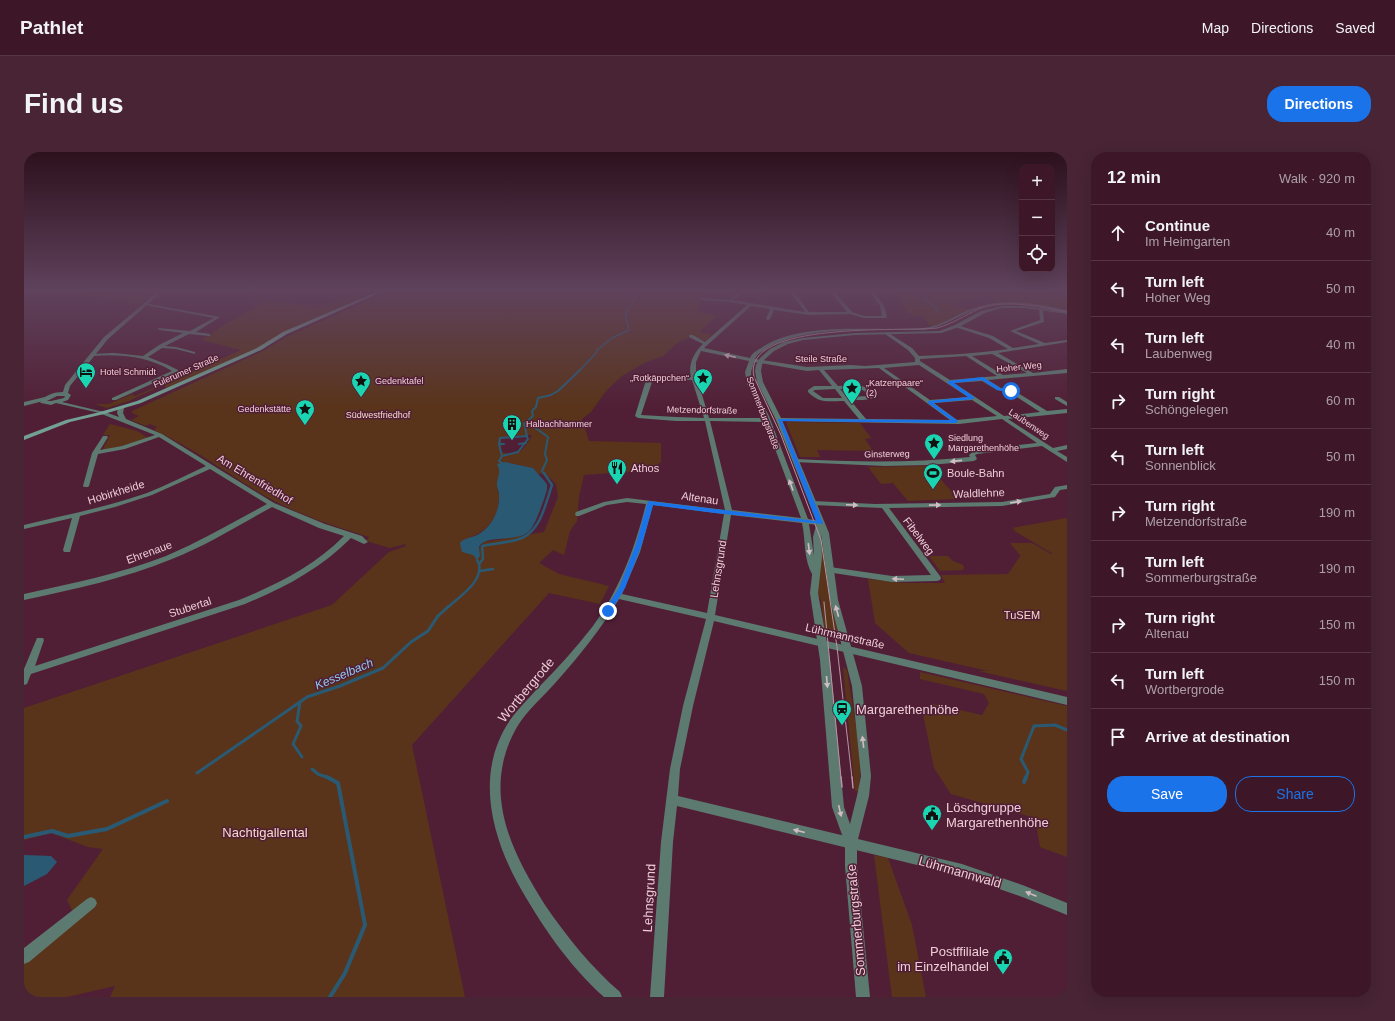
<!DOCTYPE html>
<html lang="en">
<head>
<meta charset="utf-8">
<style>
	body { margin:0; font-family:Arial,sans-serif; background:#482434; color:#f1f3f6 }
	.controls { position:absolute; right:12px; top:12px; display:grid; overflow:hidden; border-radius:8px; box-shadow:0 4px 16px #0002 }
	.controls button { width:36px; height:36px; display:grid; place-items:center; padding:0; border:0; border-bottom:1px solid #563645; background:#3d1728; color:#f1f3f6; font:20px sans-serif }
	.stop { position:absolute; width:12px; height:12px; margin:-9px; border:3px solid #1a73e8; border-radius:50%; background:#fff }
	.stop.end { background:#1a73e8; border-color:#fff; box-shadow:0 1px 4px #0008 }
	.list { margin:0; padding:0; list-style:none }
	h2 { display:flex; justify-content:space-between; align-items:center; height:52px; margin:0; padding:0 16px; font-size:17px }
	h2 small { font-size:13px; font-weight:400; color:#ad9fa8 }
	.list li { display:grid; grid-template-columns:26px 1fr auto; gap:12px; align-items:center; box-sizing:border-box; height:56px; padding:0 16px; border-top:1px solid #563645 }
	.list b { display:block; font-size:15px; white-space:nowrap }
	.list p { margin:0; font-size:13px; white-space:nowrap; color:#ad9fa8 }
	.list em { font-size:13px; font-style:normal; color:#ad9fa8 }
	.actions { display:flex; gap:8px; padding:12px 16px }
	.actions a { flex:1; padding:9px 0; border:1px solid #1a73e8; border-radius:16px; text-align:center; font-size:14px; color:#1a73e8 }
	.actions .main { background:#1a73e8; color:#fff }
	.icon { flex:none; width:22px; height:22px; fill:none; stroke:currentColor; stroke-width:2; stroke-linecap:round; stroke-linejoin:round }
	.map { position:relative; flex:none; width:1043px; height:845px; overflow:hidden; border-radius:16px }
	header { display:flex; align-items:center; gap:24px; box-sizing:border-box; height:56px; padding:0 20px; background:#3d1728; border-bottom:1px solid #563645 }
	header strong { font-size:19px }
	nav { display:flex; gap:22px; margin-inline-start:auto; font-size:14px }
	.intro { display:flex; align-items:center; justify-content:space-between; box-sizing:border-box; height:96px; padding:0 24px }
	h1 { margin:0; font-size:28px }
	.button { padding:10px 18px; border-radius:16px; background:#1a73e8; color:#fff; font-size:14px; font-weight:700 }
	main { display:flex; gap:24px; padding:0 24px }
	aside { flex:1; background:#3d1728; border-radius:16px; box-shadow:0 4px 16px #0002 }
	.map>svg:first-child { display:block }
	.green { fill:#59341a; fill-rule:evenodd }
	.water { fill:#2a5a73 }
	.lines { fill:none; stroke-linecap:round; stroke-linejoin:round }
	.stream-far4 { stroke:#2a5a73; stroke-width:1.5 }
	.stream-far3 { stroke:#2a5a73; stroke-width:2 }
	.stream-far2 { stroke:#2a5a73; stroke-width:2.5 }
	.stream-far1 { stroke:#2a5a73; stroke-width:3 }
	.stream { stroke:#2a5a73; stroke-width:4 }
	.minor { fill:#5d7a71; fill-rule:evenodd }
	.tertiary { fill:#5d7a71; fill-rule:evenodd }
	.secondary { fill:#72a194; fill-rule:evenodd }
	.tram-far1 { stroke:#ba94a2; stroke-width:1 }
	.tram { stroke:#ba94a2; stroke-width:1.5 }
	.oneway { fill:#d1bcc3 }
	.route { fill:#1a73e8 }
	.labels { text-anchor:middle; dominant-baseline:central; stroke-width:3; stroke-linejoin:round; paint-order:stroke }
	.far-street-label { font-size:9px; fill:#eecdd8; stroke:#511f35 }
	.far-poi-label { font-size:9px; fill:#eecdd8; stroke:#511f35; text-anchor:start }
	.far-park-label { font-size:9px; fill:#f6dac8; stroke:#511f35 }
	.poi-label { font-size:11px; fill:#eecdd8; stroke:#511f35; text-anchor:start }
	.street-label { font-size:11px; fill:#eecdd8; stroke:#511f35 }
	.park-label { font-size:11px; fill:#f6dac8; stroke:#511f35 }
	.water-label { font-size:12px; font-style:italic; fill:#8ecaed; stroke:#511f35 }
	.near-street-label { font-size:13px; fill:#eecdd8; stroke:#511f35 }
	.near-poi-label { font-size:13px; fill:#eecdd8; stroke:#511f35; text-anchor:start }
	.near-park-label { font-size:13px; fill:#f6dac8; stroke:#511f35 }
</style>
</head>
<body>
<header>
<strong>Pathlet</strong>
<nav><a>Map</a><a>Directions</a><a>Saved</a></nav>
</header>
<div class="intro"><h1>Find us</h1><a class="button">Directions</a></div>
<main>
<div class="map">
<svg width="1043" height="845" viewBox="0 0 1043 845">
	<rect width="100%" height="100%" fill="#511f35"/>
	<g class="green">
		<path d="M53 138H64L125 145 117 153 91 147 44 141Z"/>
		<path d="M345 138H358L259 181 233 197 142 237 141 232 105 249 83 256 71 252H85L108 242 111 244 217 198 178 188 200 173 245 148 297 156V154Z"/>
		<path d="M368 138H683L677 145 673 160 693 164 675 180 688 182 682 189 667 183H662L665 185 652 192 639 204 620 211 598 224 582 239 567 260 558 267 565 289 637 291V310L627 318 560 323 555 345 553 369 546 379 540 403 529 398 515 411 535 422 585 434 576 452 525 441 388 593 441 845H86L91 834 43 845H0V812L53 768 43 748 79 697 64 695 27 681 0 688V556L308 453 365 400 382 394 381 392 366 396 342 389 345 385C310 374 275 363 243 345 205 323 170 296 130 278L133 275 126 272 122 274 107 268 115 264 108 261V259L241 198 262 185ZM508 283C499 299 496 304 477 300V285ZM481 310 509 316 514 322 521 321 532 332 534 345 520 380 460 390 455 396 456 404 446 402 439 388C462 380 475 370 475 343 475 340 473 337 473 334 473 326 478 317 481 310Z"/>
		<path d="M868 138H1043V157L1025 154V155L977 151 964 145 947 147 927 152 946 158 917 173 907 175 899 164 885 162Z"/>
		<path d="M762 270 836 271 847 286 841 287 849 299 793 298 796 305H776Z"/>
		<path d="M86 272 113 279 124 286 102 293 80 298 79 297 86 283H79Z"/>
		<path d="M902 314 909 319 929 341 927 342 932 347 884 349 869 331 857 332 844 315Z"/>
		<path d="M1043 366V539L954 519H964L885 501 851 471 844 427 880 431H921L917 423 984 422 997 403 1011 402 996 403 986 391H1008L1027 402H1029L989 378H991L988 376Z"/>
		<path d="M795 393 800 394 815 483 800 480 797 448 793 441Z"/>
		<path d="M905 404H924L929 409 939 413 940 416 939 418 916 419Z"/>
		<path d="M819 515 823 518 824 524C829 559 839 604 835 639H831Z"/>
		<path d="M896 520 1043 554V705L1016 695 1011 666 927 642 910 616 899 562 909 564V552L958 563 965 551 960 542 896 527Z"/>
		<path d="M850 703 864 706 888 773 902 845H868Z"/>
	</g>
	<g class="water">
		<path d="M481 310 509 316 523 332V338C520 347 512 372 506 378 495 392 462 381 455 395L456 404 453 408 449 403 438 400 436 391C440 386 447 386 453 383 468 375 476 359 475 342 475 339 473 336 473 333 473 323 478 323 473 312Z"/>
		<path d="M0 703 27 704 33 710 23 722 0 734Z"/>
	</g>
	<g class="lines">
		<g class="stream-far4">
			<path d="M905 138H903L899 147 910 154 915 161"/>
			<path d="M1021 138 1043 142"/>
			<path d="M555 219 572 201 573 198 588 186 605 178 601 162 613 144 619 138"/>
		</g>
		<g class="stream-far3">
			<path d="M502 269 524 285 521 302 523 308 518 319 520 322"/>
			<path d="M475 292H480"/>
			<path d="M495 292 502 291"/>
			<path d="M478 304 475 292 476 286 503 284"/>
			<path d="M478 311 475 309 478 304 494 300 504 287C501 282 503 277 500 272L509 264 508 259 512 255 514 246 527 243 534 239 556 218"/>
		</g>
		<g class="stream-far2">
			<path d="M453 408 455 412"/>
			<path d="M456 419 469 417"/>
			<path d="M424 455C435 445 459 430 455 412L459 407 458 394C471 391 486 391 498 386 517 378 522 350 528 333L520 321"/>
		</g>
		<g class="stream-far1">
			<path d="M278 605 269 592 277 574 273 569 276 550 283 545 316 534 359 516 387 490 404 479 414 464 425 454"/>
			<path d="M288 617 294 622 305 626"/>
			<path d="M173 621 276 550"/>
			<path d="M1002 626 1004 620 997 607 1010 574 1031 573 1043 578"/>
		</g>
		<g class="stream">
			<path d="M303 625 314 631 341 773 321 821 306 845"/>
			<path d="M1000 630 1002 625"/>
			<path d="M0 685 28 679 44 684 83 677 143 649"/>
		</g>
		<g class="minor">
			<path d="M717 138H721L709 148 781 160 765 138H769L785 160H823L805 138H809L828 160 840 164H858L856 154 845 138H849L860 154 863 165 861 166H840L826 162 785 163 750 158 746 167 744 168 742 167 746 157 727 154 680 196 726 206C728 201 732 199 737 196 777 168 853 180 900 176 919 174 933 161 950 156 981 145 1012 152 1043 158V160C1014 155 983 148 954 157 935 163 920 175 900 178 855 179 777 172 739 199 735 201 733 203 731 207L783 215 827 213 841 214 891 210V206L884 198 861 182V180H863L888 196 895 204C926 203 954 201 984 197L965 186 931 175V174L933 173 969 184 989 196 1015 192 986 179 1016 168 1015 157 1019 156 1020 170 992 179 1021 191 1043 188V190L974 201 1009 221 1043 217V221L964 228 977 236 989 238 1023 259 1043 257V261L984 267 1029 296 1043 293V297L1033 299 1043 305V310L1018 294 953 302 951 303 953 307 950 309 906 313 861 314 770 310 769 309 772 307C830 310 888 311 946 305L945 303 951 298 1013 291 978 267 935 272 753 269 752 268 755 266 835 267 820 249C804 249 796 252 784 240V238L790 234H808L795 218 783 219 730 210 727 220 728 232 745 264 784 367 796 369 800 371 796 373 785 372 791 410 796 422 795 424H789C779 407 782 389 778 371L707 363 691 463 1043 545V553L690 469 669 554 656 617 654 644 938 712 1001 734 1043 751V763L1001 746 938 724 653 654 649 690 640 845H626L637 690 646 617 659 554 682 467 595 447C577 477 556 503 533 529 520 544 503 558 493 575 457 638 486 698 521 753 543 785 567 815 596 840L598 845H580C544 813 516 771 493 730 465 678 451 615 489 564 496 555 505 546 513 537 533 517 552 496 569 474 596 437 611 396 622 352L603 350 583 353 555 364H552L551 362 552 360 580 350 603 346 701 358 681 269H652L614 266 611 264 622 228 625 224 667 225C664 213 669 201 679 192L665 185V183H669L681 190 723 153 707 150 677 148 676 146 706 148ZM677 199 725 209 721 220 723 232 740 266H685L672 223V210ZM968 202 1003 221 979 223 948 204ZM942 204 973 224 926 228 896 209V207ZM895 213 944 245 906 248 860 216ZM855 216 926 268 842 267 826 248C834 248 844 249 851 245L844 236 834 233 814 234 800 218ZM629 227 668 228 680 266 652 265 617 263ZM958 229 973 238 985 240 1016 260 980 264 930 231ZM811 237 818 246H799L789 239 791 238ZM816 237C829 237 837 233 845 244L823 245ZM948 248 973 264 933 268 910 251ZM686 269 741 270 777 366 708 358ZM629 353 700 362 683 461 598 442 616 400Z"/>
			<path d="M120 151 196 165 172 180 186 182V184L165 182 141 194 152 195 171 200V202L152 197 138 196 124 205 144 213 154 218V220L92 248H88V246L148 219C123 204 96 202 68 204L66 203V202L90 201 119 204 135 193 159 181 136 178 134 177V176L166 179 190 166 121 153 119 152Z"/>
			<path d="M21 245 24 247 23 248 0 254V250Z"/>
			<path d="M1031 245H1035L1043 250V254L1031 247Z"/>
			<path d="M97 254 100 256 99 261 102 267 138 282 250 351 301 372 338 384 344 390 340 392 327 386C296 417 260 436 221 452L7 522 3 532 0 533V517L13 486H19L20 488 11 514 215 448C254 432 290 414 320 384L295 376 248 355C215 373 183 393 148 407 100 427 50 437 0 448V442C48 431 96 422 142 404 177 389 210 370 243 352L186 317 128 343 91 355 56 364 46 400H40L39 398 48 366 0 377V373C41 363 83 355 123 341 143 333 162 323 182 314L135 285 101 297 74 302 65 334 64 335H60L59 334 68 301 79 284H83L84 285 76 298 98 294 131 283 75 261 78 259 95 265 93 261 94 256Z"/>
			<path d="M1043 333V337L1036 338 1031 345 978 354 865 356 916 424 917 426 916 428 913 429 868 430 803 420 802 418 806 415 868 424 907 423 858 356 789 353 786 351 789 349 851 352 978 350 1026 342 1031 335Z"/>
			<path d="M67 745 71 747 73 751 71 755 5 810 0 812V796L63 747Z"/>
		</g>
		<g class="tertiary">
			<path d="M136 138H140L84 187 46 234 44 241 47 243 44 248 38 250 80 260V262L32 251 27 253 17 251 16 250C21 243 30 240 39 240L41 233 80 185ZM33 244H41L40 246 27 249H23Z"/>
			<path d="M978 154H1001L1043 160V162L1001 156H978L961 161 935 175 917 181 831 183 779 188 764 192 750 199 740 208 738 213 737 219 739 230 758 268 805 381 814 448 838 534 847 624 845 644 833 691V714L846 845H832L821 714V691L808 655 796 508 786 441 790 405 789 385 793 370 752 268 733 230 731 219 732 213 736 206 746 197 760 190 779 186 831 181 916 179 931 173 957 159ZM797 382 806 448 828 534 837 624 833 644 826 672 820 655 806 508 794 441 798 405Z"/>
		</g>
		<path class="secondary" d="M357 138H362L263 182 237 198 117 251 80 262 46 270 0 288V284L42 268 76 260 113 249 233 196 259 180Z"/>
		<g class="tram-far1">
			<path d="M800 450 817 626"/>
			<path d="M828 626 813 495 797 388 757 283 730 225C716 168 882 180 913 176 928 172 941 163 955 157 983 146 1015 155 1043 160"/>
		</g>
		<g class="tram">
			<path d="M817 625 818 635"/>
			<path d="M828 625 829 636"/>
		</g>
	</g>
	<defs><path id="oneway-solid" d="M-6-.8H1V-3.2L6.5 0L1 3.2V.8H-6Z"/></defs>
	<g class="oneway">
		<use href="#oneway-solid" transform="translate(706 204) rotate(-167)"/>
		<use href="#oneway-solid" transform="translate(932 309) rotate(174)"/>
		<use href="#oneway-solid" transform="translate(767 333) rotate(-110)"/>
		<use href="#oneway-solid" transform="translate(992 350) rotate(-8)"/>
		<use href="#oneway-solid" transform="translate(828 353) rotate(3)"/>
		<use href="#oneway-solid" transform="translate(911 353) rotate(-1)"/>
		<use href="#oneway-solid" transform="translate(785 397) rotate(83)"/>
		<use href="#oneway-solid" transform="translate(874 427) rotate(-177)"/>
		<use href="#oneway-solid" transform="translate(813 459) rotate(-105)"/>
		<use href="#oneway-solid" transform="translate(803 530) rotate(85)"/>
		<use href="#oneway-solid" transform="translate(839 590) rotate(-97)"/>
		<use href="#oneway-solid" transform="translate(816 659) rotate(77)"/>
		<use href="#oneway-solid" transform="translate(775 679) rotate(-166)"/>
		<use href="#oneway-solid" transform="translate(1007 742) rotate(-158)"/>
	</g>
	<linearGradient id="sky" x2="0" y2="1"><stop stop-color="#2d111d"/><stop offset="0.54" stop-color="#5f425c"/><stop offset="1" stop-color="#5f425c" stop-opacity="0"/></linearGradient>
	<rect width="1043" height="256" fill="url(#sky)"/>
	<path class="route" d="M959 225 976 236 989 239 987 241 973 238 958 228 930 231 950 245V247L909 251 934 269 932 271 758 269 799 371 798 372 691 361 629 353 618 392 601 436 586 461H581L580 459 595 436 612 392 624 349 792 369 754 267 927 268 904 251V249L944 245 924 231V229Z"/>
	<defs>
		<symbol id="hotel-pin" viewBox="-11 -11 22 30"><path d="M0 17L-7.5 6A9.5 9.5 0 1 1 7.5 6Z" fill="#1ad5b2" stroke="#511f35"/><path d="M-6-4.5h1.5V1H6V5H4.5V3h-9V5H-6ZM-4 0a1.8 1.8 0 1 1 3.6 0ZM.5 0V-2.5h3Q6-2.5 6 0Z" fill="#111"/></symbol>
		<symbol id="sight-pin" viewBox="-11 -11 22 30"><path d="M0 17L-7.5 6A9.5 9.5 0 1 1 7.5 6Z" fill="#1ad5b2" stroke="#511f35"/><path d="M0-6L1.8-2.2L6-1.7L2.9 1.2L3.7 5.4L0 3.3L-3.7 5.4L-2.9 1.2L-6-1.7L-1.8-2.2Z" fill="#111"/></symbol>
		<symbol id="building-pin" viewBox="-11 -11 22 30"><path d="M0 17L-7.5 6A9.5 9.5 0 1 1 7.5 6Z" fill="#1ad5b2" stroke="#511f35"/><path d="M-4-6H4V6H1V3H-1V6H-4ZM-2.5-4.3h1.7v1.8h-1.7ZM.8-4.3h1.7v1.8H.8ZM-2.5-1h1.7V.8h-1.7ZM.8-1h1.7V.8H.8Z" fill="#111"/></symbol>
		<symbol id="restaurant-pin" viewBox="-11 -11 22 30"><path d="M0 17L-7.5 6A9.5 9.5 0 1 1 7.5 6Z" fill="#1ad5b2" stroke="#511f35"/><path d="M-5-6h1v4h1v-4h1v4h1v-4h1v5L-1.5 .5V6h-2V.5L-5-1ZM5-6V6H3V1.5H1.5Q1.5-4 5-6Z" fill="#111"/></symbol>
		<symbol id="stadium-pin" viewBox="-11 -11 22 30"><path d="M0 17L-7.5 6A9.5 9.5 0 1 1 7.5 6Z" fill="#1ad5b2" stroke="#511f35"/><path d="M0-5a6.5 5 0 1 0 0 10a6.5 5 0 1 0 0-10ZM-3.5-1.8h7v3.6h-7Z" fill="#111"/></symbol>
		<symbol id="station-pin" viewBox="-11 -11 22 30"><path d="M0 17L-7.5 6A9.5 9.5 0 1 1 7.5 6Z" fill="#1ad5b2" stroke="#511f35"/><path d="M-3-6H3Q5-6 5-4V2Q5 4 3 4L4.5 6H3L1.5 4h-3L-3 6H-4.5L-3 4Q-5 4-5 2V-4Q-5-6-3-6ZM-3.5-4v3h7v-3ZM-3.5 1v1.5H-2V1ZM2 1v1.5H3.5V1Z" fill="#111"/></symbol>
		<symbol id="civic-pin" viewBox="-11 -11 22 30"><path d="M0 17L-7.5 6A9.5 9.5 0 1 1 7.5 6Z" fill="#1ad5b2" stroke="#511f35"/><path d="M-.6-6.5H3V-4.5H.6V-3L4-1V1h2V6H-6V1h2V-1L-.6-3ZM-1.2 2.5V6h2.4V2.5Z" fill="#111"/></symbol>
	</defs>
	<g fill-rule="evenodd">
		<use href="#hotel-pin" x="51" y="209" width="22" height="30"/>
		<use href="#sight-pin" x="668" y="215" width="22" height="30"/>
		<use href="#sight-pin" x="326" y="218" width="22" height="30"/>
		<use href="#sight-pin" x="817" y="225" width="22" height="30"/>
		<use href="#sight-pin" x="270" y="246" width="22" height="30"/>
		<use href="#building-pin" x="477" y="261" width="22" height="30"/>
		<use href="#sight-pin" x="899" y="280" width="22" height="30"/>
		<use href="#restaurant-pin" x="582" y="305" width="22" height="30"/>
		<use href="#stadium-pin" x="898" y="310" width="22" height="30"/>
		<use href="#station-pin" x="807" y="546" width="22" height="30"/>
		<use href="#civic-pin" x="897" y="651" width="22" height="30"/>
		<use href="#civic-pin" x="968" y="795" width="22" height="30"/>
	</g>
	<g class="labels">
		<g class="far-street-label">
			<text x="797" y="207">Steile Straße</text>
			<text transform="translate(995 215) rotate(-6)">Hoher Weg</text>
			<text transform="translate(162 219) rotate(-24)">Fulerumer Straße</text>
			<text transform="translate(678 258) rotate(1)">Metzendorfstraße</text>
			<text transform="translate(739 261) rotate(69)">Sommerburgstraße</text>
			<text transform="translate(1005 272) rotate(34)">Laubenweg</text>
			<text transform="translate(863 302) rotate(-1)">Ginsterweg</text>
		</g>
		<g class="far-poi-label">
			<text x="76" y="220">Hotel Schmidt</text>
			<text x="665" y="226" text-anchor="end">„Rotkäppchen“</text>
			<text x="351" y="229">Gedenktafel</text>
			<text x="842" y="231">„Katzenpaare“<tspan x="842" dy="10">(2)</tspan></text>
			<text x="267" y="257" text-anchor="end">Gedenkstätte</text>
			<text x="502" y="272">Halbachhammer</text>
			<text x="924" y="286">Siedlung<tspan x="924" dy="10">Margarethenhöhe</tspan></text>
		</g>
		<g class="far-park-label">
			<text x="354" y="263">Südwestfriedhof</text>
		</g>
		<g class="poi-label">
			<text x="607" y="316">Athos</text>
			<text x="923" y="321">Boule-Bahn</text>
		</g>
		<g class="street-label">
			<text transform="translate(231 327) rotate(31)">Am Ehrenfriedhof</text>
			<text transform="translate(92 340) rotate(-17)">Hobirkheide</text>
			<text transform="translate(955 341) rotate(-2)">Waldlehne</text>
			<text transform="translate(676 346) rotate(8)">Altenau</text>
			<text transform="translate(895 384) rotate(53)">Fibelweg</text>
			<text transform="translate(125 400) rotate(-20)">Ehrenaue</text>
			<text transform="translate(694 417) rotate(-81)">Lehnsgrund</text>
			<text transform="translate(166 455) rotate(-18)">Stubertal</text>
			<text transform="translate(821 484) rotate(13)">Lührmannstraße</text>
		</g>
		<g class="park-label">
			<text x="998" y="463">TuSEM</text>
		</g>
		<g class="water-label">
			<text transform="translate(320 522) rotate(-23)">Kesselbach</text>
		</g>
		<g class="near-street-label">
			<text transform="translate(502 538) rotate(-50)">Wortbergrode</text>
			<text transform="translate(936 720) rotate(16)">Lührmannwald</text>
			<text transform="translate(625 746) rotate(-87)">Lehnsgrund</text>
			<text transform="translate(832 768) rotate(-95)">Sommerburgstraße</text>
		</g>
		<g class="near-poi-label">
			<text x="832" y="557">Margarethenhöhe</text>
			<text x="922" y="655">Löschgruppe<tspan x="922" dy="15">Margarethenhöhe</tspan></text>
			<text x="965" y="799" text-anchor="end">Postffiliale<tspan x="965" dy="15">im Einzelhandel</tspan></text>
		</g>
		<g class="near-park-label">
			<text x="241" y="680">Nachtigallental</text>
		</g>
	</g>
</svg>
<div class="controls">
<button>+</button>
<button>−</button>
<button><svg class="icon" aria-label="locate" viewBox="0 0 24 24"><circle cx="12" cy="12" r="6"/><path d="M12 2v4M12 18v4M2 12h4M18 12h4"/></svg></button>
</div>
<div class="stop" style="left:987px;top:239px"></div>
<div class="stop end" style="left:584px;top:459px"></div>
</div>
<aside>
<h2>12 min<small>Walk · 920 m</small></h2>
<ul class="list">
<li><svg class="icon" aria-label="ahead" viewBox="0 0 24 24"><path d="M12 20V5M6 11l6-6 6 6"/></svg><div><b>Continue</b><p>Im Heimgarten</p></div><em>40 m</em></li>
<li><svg class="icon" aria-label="left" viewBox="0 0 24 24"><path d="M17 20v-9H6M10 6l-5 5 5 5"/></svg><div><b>Turn left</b><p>Hoher Weg</p></div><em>50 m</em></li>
<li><svg class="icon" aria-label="left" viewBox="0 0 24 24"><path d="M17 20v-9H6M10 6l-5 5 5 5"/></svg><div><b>Turn left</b><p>Laubenweg</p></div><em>40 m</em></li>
<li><svg class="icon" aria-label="right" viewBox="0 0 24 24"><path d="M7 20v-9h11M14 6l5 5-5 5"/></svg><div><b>Turn right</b><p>Schöngelegen</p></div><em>60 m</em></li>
<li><svg class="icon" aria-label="left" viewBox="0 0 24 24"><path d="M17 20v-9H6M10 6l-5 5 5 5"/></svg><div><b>Turn left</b><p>Sonnenblick</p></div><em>50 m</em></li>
<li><svg class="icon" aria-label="right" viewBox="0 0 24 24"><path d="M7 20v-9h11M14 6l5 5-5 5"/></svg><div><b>Turn right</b><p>Metzendorfstraße</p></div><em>190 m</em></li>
<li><svg class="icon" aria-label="left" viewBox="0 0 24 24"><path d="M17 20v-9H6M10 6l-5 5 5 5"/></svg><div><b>Turn left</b><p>Sommerburgstraße</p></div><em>190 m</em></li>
<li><svg class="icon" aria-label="right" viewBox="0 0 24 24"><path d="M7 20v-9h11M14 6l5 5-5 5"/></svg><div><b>Turn right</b><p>Altenau</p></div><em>150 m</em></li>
<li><svg class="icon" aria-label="left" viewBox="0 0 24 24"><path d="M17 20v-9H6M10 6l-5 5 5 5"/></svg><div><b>Turn left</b><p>Wortbergrode</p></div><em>150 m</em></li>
<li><svg class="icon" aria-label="arrive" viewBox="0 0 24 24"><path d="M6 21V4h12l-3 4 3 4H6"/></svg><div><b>Arrive at destination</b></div></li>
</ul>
<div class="actions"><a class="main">Save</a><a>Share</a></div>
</aside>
</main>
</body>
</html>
